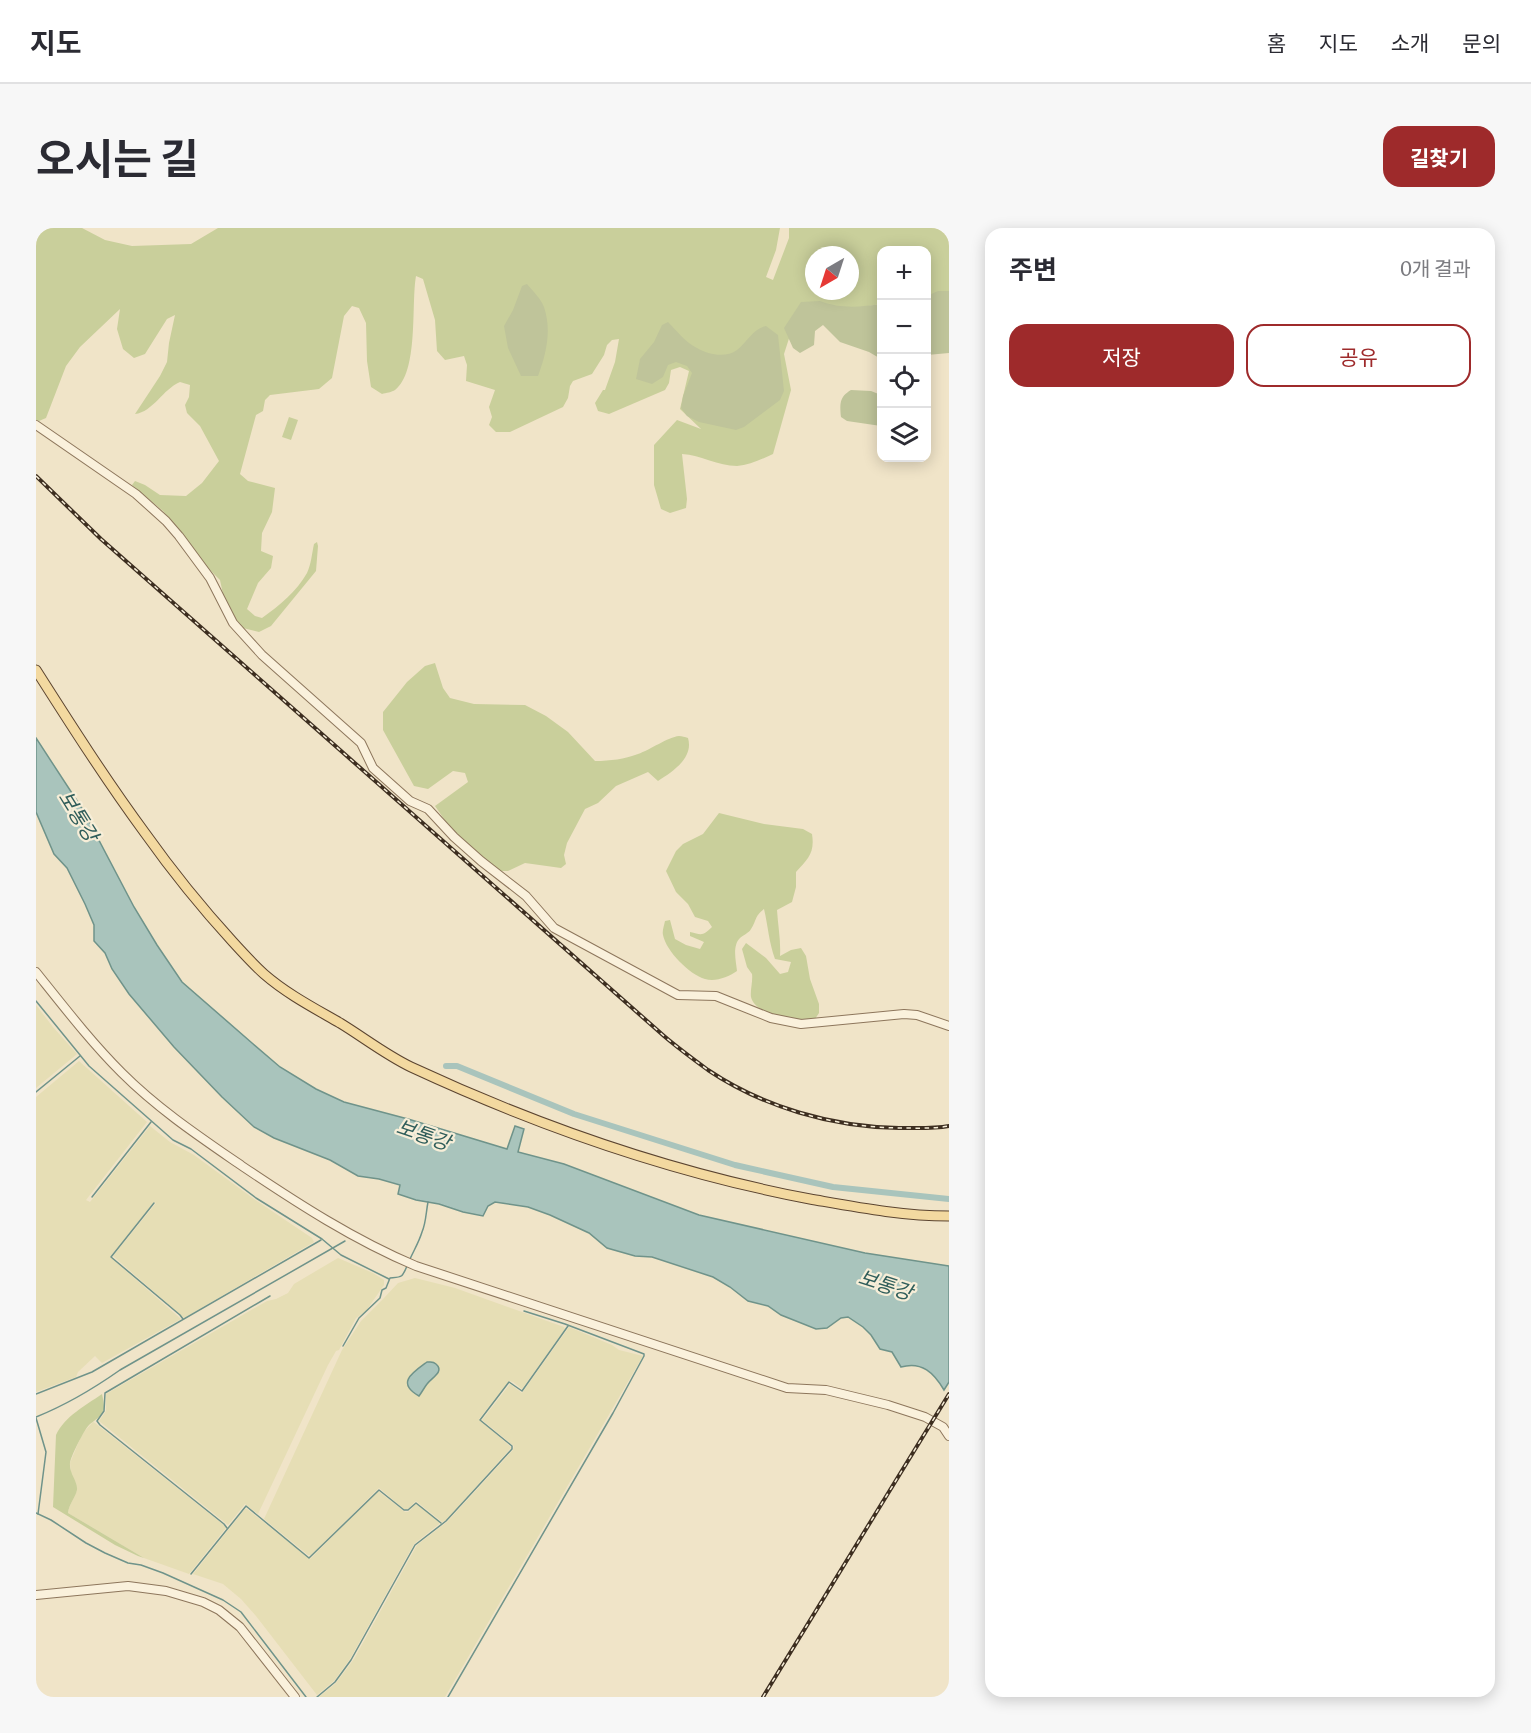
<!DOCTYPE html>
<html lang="ko">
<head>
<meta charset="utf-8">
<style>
	body { margin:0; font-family:Literata,"Noto Sans KR",serif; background:#f7f7f7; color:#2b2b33 }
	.controls { position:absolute; right:18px; top:18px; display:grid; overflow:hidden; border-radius:12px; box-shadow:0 3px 15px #0003 }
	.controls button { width:54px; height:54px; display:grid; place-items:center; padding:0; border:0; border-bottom:2px solid #e1e1e2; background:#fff; color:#2b2b33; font:30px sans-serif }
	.compass { position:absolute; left:769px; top:18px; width:54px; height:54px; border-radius:50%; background:#fff; box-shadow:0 3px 15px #0003; rotate:219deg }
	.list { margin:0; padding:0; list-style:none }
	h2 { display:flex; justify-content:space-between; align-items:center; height:78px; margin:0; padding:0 24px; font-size:26px }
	h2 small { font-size:20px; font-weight:400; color:#7c7c81 }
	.actions { display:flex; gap:12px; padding:18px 24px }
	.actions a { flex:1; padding:14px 0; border:2px solid #9e2a2b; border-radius:18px; text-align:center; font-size:21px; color:#9e2a2b }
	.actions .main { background:#9e2a2b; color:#fff }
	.icon { flex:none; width:33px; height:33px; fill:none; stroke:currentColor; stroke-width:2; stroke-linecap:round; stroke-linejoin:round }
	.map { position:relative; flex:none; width:913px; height:1469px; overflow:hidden; border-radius:18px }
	header { display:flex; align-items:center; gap:36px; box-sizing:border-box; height:84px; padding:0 30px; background:#fff; border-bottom:2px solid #e1e1e2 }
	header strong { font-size:28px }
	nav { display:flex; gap:33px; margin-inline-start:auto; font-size:21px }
	.intro { display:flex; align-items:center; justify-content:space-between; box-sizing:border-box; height:144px; padding:0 36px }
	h1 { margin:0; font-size:42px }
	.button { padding:15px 27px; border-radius:18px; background:#9e2a2b; color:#fff; font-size:21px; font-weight:700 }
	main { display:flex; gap:36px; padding:0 36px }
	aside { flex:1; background:#fff; border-radius:18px; box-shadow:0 3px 15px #0003 }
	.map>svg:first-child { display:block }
	.farmland { fill:#e6deb5 }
	.green { fill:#c9cf9b; fill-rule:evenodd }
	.cemetery { fill:#bfc49a }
	.water { fill:#a9c4bc; stroke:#6f938a; stroke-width:1.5 }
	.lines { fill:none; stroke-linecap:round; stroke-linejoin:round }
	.stream { stroke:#6f938a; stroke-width:1.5 }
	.canal { stroke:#a9c4bc; stroke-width:6 }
	.minor-casing { stroke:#8d765c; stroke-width:10 }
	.major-casing { stroke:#5b4430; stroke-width:11 }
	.minor { stroke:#faf1dc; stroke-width:8 }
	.major { stroke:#f3d9a0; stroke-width:9 }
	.rail-casing { stroke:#3d2e20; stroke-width:4 }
	.rail { stroke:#f7eed8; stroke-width:1.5; stroke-dasharray:4.5; stroke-linecap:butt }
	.labels { text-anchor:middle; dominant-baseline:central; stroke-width:4.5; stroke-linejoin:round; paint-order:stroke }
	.water-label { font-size:20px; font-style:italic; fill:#2f5d5a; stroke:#f7eed8 }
</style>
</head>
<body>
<header>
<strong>지도</strong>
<nav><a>홈</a><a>지도</a><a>소개</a><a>문의</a></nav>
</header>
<div class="intro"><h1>오시는 길</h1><a class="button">길찾기</a></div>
<main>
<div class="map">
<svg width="913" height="1469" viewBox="0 0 913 1469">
	<rect width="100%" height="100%" fill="#f0e4c8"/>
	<g class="farmland">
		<path d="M0 777 17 799 41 826 0 860Z"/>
		<path d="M43 833 111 894 50 972 54 974 114 898 134 914 158 927 218 971 276 1010 278 1014 148 1090 77 1028 120 975 118 974 74 1029 145 1091 66 1135 59 1128 42 1144 40 1149 0 1164V869Z"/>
		<path d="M302 1030 337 1045 348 1052V1057L330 1083 320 1090 303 1122 300 1123 292 1137 222 1286 209 1276 192 1297 63 1193 70 1183V1166L231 1073 240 1071 252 1065 258 1056Z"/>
		<path d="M379 1050 419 1060 528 1099 529 1101 486 1161 477 1154 473 1153 443 1191 475 1219V1220L409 1293 406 1294 380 1273 372 1281H368L343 1260 275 1327H272L228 1291 306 1122 325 1093 348 1070 362 1055Z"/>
		<path d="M533 1099 576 1117 583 1122 607 1128 409 1469H283L300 1455 318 1431 381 1317 411 1294 477 1222 478 1218 446 1192 474 1156 486 1165Z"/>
		<path d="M57 1194 59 1195 189 1298 190 1300 153 1346 108 1330 32 1285 33 1280 41 1262 40 1255 35 1246 34 1235 46 1206Z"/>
		<path d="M342 1263 369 1284H372L380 1276 382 1277 404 1294 403 1296 378 1316 314 1431 298 1453 281 1467 220 1388 205 1371 187 1356 157 1346 209 1281H211L274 1331Z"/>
	</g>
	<g class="green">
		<path d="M0 0H46L69 12 96 18 155 16 182 0H744L740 22 730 49 737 52 753 10V0H913V65L891 67 890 22H846L845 76 774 87 757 98 748 126 755 162 737 226C726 231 713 237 701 238 682 238 665 227 646 226L651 271 650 280 634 285 625 281 618 257V217L641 192 665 201 644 181 653 143 644 139 635 142 633 155 629 162 573 186 562 183 559 175 567 162H569L579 134 583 111 576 112 571 117 568 127 556 146 537 153 534 158 532 170 527 179 474 204H460L453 197 456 189 453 179 459 162 430 153 431 137 428 128 409 132 401 123 399 92 387 51 380 48C375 76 383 144 359 162 356 164 350 165 346 166L335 159 331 133 330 95 323 80 316 78 308 88 296 150 283 161 234 167 229 172 227 183 220 187 204 246 212 253 239 260 236 284 226 305 225 323 237 328 235 340 222 355 211 381 219 388 226 390C243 378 261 363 271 345 275 337 276 325 278 316L281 314 282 318 280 343 235 398 223 404 207 400 198 390 188 371 184 352 169 337 127 283 96 257 99 253 109 257 124 267 150 268 166 255 183 233 164 198 151 185 149 177 153 169 154 157 144 154C127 161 117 184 99 186L124 148 131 134 133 115 139 87 131 91 109 126 98 130 87 121 81 101 84 81 44 119 30 138 10 190 3 193 0 192ZM778 27H814V63H778Z"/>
		<path d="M253 189 262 192 255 212 246 209Z"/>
		<path d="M399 435 407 460 414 470 438 476 489 477 510 488 532 504 559 533C575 533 588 531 602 526 614 522 632 509 643 508 646 508 649 509 652 510 658 530 636 544 622 553L612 544 580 558 562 575 549 581 531 615 528 627 530 636 525 640 489 635 472 643H463L452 636 417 604 399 578 432 554 429 545 417 543 392 561 378 558 347 502V484L371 454 389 438Z"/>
		<path d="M683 585 728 596 767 601 776 606C779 625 772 631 760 644V659L756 674 741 682C742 698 745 713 744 728L755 722 765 720 770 728 774 751 783 776V785L779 791C763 793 719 788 715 769 714 763 717 753 716 746L711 739 706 721 710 715 730 730 744 746 752 744 755 734 739 731C733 715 732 698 728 681 718 689 721 692 715 701 713 705 707 707 704 710 696 718 700 733 701 743 692 749 680 754 669 751 654 747 630 723 627 707 626 703 628 698 629 693L634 692 639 711 650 717 664 721 668 714 654 708V704C666 707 667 708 676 699L672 693 659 689 652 676 640 664 630 643 640 623 647 616 667 606Z"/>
		<path d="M66 1166C67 1170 68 1177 68 1181 66 1189 57 1193 53 1197 48 1202 35 1228 34 1235 33 1246 42 1253 41 1262 39 1270 33 1276 32 1285L108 1330 102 1328 79 1317 17 1279 20 1207C29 1188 49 1178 66 1166Z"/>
	</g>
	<g class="cemetery">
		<path d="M491 56C497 63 505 71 508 79 516 103 510 126 502 148H485L472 120 468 98 477 82 486 58Z"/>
		<path d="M902 63H913V125L891 127V68Z"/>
		<path d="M784 73C805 81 824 79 845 76V131L833 124 804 114 787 97 779 103 778 117 764 125 757 120 748 100 765 74Z"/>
		<path d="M632 94C641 103 650 115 661 120 673 127 690 130 701 122 712 113 717 101 730 98L742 107 748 163 744 172 708 199 700 202 663 194 651 188 645 180 647 168 656 145 651 138 640 134 632 137 627 149 616 156 600 151 604 131 618 114 626 97Z"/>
		<path d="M815 162 835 163 845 167V198L811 193 805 189C804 176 803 169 815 162Z"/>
	</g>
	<g class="water">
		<path d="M0 510 47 582 98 679 121 717 146 754 216 815 244 839 280 861 308 874 372 891 471 921 479 898 488 901 482 924 528 936 663 987 829 1025 913 1038V1154L908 1162C898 1145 886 1133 865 1139L856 1124 844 1121 835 1107 827 1099 812 1089 805 1090 791 1100 780 1101 745 1087 732 1078 712 1073 694 1059 677 1049 616 1029 599 1028 571 1020 553 1005 514 987 492 979 459 974 452 978 447 988 427 984 403 976 380 972 362 966 364 957 343 951 322 948 294 932 238 910 218 899 186 869 138 819 93 766 76 741 69 725 58 713V697L49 676 31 640 18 626 0 584Z"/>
		<path d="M391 1134C395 1134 397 1133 400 1136 409 1144 395 1150 391 1156 388 1160 386 1164 383 1168 360 1155 376 1145 391 1134Z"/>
	</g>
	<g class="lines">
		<g class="stream">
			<path d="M0 773 53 838 137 912 155 921 220 970 286 1011 305 1027 353 1051"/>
			<path d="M0 864 44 828"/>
			<path d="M56 969 115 894"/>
			<path d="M118 975 75 1029 144 1087 147 1091"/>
			<path d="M374 1031C378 1022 383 1014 386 1004 390 995 390 984 392 974"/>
			<path d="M307 1118 323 1090 344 1070 346 1062 350 1060 354 1050C366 1049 366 1050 371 1038"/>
			<path d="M0 1166 56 1144 285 1012"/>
			<path d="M0 1189C30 1177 57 1161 84 1142L309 1013"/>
			<path d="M0 1190 10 1224 2 1286"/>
			<path d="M0 1285 15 1292 50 1315 69 1325 92 1335 105 1337 127 1345 187 1372 205 1384 270 1469"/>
			<path d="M191 1300 188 1296 64 1197 61 1193 68 1183 69 1165 234 1068"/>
			<path d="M155 1346 210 1278 273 1330 343 1262 368 1282H372L380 1275 405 1295"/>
			<path d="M281 1469 299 1454 315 1432 379 1317 410 1293 476 1221V1218L444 1192 473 1154 486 1163 532 1098"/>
			<path d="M412 1469 577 1185 608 1128V1126L529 1096 488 1083"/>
		</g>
		<path class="canal" d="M410 838H421L538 886 699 937 797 959 913 971"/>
		<defs>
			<g id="minor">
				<path d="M0 197 100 266 130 293 143 308 174 350 197 395 226 427 325 515 337 540 374 573 392 581 418 609 445 633 490 668 518 700 642 767 680 768 735 790 765 796 868 786 881 787 913 798"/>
				<path d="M0 744C28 779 55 814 86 845 122 881 164 909 206 938 261 975 318 1012 380 1038L751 1160 790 1162 852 1177 889 1189 907 1199 913 1208"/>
				<path d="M0 1367 92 1358 130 1363 167 1374 183 1382 204 1399 259 1469"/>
			</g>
			<path id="major" d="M0 442C35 497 70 552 109 605 136 643 165 679 197 714 207 725 217 736 228 746 251 766 278 780 304 795 327 809 350 827 375 839 502 898 637 945 774 971 820 979 866 988 913 988"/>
		</defs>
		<use href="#minor" class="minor-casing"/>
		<use href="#major" class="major-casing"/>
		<use href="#minor" class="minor"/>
		<use href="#major" class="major"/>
		<defs>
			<g id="rail">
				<path d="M0 248 65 311 628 808C642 820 657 831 672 842 727 879 796 899 863 900 879 900 897 901 913 898"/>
				<path d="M727 1469 913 1166"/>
			</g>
		</defs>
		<use href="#rail" class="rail-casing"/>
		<use href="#rail" class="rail"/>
	</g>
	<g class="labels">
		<g class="water-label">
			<text transform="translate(44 587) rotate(58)">보통강</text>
			<text transform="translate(388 905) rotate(19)">보통강</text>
			<text transform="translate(850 1055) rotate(18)">보통강</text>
		</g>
	</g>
</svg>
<div class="controls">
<button>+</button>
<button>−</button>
<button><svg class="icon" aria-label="locate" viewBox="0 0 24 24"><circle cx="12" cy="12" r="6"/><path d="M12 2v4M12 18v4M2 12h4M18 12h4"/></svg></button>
<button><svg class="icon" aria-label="layers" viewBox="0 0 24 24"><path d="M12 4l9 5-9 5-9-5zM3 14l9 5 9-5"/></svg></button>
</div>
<svg class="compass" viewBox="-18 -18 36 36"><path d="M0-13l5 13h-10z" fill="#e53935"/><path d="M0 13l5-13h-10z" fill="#7c7c81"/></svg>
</div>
<aside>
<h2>주변<small>0개 결과</small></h2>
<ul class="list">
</ul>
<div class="actions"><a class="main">저장</a><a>공유</a></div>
</aside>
</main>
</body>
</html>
